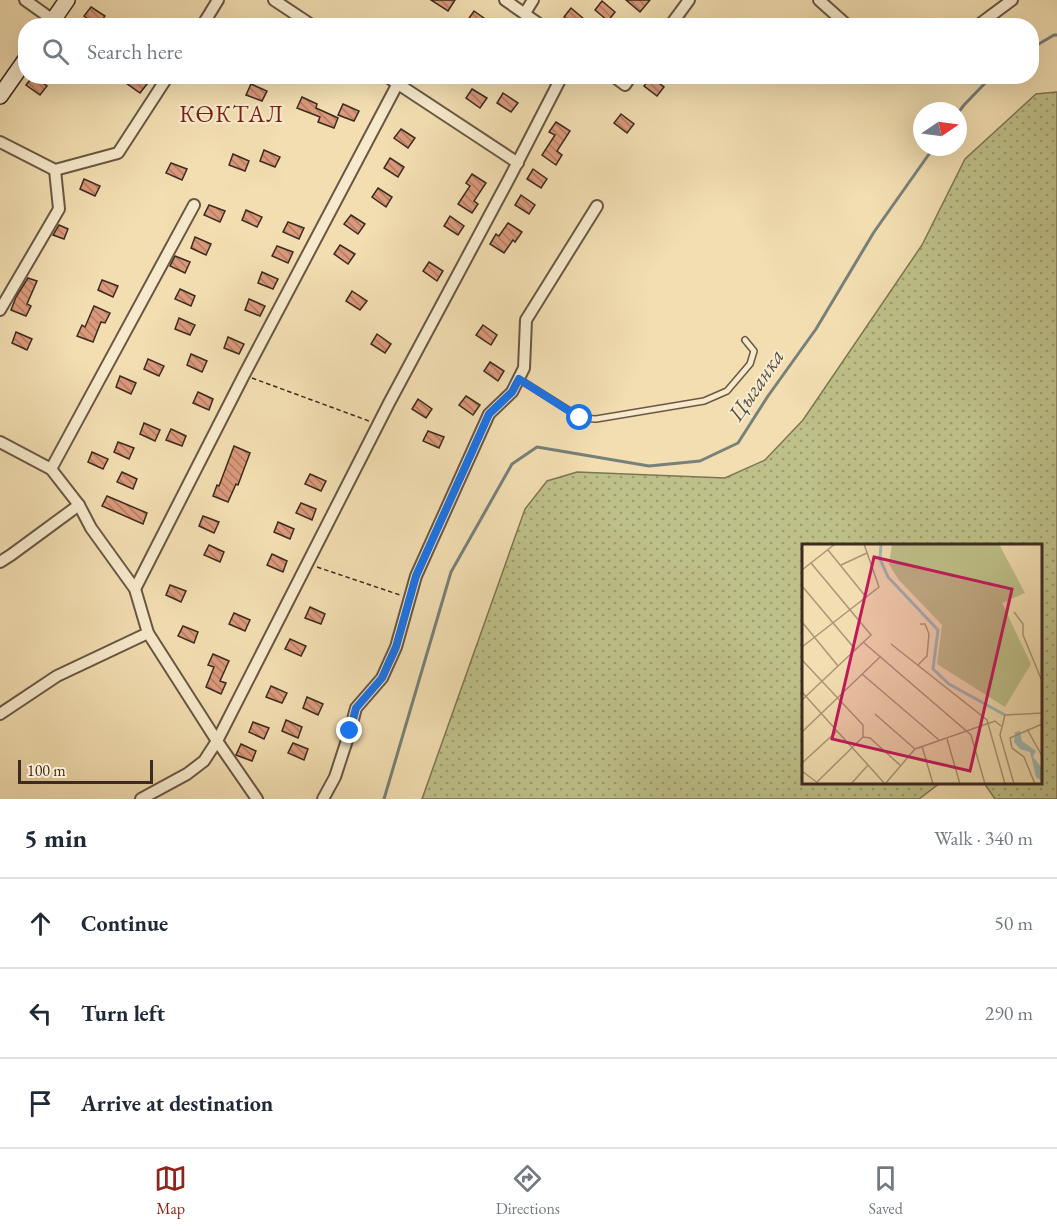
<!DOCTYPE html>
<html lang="en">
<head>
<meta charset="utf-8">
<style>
	body { margin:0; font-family:"EB Garamond",serif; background:#f6f6f7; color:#1f2937 }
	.compass { position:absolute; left:913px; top:102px; width:54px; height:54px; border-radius:50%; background:#fff; box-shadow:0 6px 24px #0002; rotate:77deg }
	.scale { position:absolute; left:18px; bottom:15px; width:135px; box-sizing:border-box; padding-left:6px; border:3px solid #3d2a20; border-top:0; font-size:16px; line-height:21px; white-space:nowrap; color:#3d2a20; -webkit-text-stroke:4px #f7eacc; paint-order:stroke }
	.stop { position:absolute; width:18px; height:18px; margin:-14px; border:4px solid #1a73e8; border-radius:50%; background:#fff }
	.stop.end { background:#1a73e8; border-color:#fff; box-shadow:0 2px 6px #0008 }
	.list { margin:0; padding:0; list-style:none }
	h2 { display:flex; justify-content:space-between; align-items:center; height:78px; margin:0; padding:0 24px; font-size:26px }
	h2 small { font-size:20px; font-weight:400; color:#747a83 }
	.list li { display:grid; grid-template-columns:39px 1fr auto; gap:18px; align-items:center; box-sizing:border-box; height:90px; padding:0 24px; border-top:2px solid #e0e1e3 }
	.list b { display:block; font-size:22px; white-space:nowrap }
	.list em { font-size:20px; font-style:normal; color:#747a83 }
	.icon { flex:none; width:33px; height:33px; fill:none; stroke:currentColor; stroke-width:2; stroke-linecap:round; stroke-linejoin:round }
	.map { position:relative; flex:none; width:1057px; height:799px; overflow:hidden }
	.search { position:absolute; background:#fff; box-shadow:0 6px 24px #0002; left:18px; right:18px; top:18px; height:66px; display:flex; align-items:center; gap:15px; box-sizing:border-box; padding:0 21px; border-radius:24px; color:#747a83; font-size:22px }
	.sheet { height:348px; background:#fff }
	nav { display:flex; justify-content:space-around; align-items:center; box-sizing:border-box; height:84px; border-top:2px solid #e0e1e3; background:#fff; font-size:16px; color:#747a83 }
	nav a { display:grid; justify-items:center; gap:3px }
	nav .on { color:#8f2418 }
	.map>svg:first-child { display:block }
	.green { fill:url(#green-dots); stroke:#7e7554; stroke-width:1.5 }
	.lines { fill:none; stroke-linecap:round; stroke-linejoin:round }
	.stream { stroke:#778079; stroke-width:3 }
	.building { fill:url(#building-back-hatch); stroke:#3d2a20; stroke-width:1.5 }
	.lane-casing { stroke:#6a5744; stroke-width:8 }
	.street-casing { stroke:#6a5744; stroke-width:14 }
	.secondary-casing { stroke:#3d2a20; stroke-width:18 }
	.path { stroke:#3d2a20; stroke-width:1.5; stroke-dasharray:4.5 3; stroke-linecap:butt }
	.lane { stroke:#f7eacc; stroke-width:5 }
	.street { stroke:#f7eacc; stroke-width:10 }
	.secondary { stroke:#f7eacc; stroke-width:15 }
	.route { stroke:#1a73e8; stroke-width:8 }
	.labels { text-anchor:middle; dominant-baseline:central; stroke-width:4.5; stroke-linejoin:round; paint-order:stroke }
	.water-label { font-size:22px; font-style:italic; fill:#554e45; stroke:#f7eacc }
	.quarter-label { font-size:24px; letter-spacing:1.5px; fill:#7a1f14; stroke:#f7eacc }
	.inset-river { fill:none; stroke:#9ebab5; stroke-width:3 }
	.inset-road { fill:none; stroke:#aa9677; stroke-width:1.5 }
	.view { fill:#c2185b; fill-opacity:0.15; stroke:#c2185b; stroke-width:3 }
	.inset-edge { fill:none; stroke:#3d2a20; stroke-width:3 }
</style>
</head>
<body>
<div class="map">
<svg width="1057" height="799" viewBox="0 0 1057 799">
	<defs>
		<pattern id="green-dots" width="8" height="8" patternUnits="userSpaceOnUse" patternTransform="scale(1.5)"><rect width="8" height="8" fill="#bec089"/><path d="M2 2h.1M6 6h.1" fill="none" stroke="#9c9c70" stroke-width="1.8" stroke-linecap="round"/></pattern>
		<pattern id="building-back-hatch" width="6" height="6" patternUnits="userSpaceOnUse" patternTransform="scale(1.5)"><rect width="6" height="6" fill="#da997a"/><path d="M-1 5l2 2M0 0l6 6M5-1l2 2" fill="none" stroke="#b27d64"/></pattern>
	</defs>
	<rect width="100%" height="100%" fill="#f2deb1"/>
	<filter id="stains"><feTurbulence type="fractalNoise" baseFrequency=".00333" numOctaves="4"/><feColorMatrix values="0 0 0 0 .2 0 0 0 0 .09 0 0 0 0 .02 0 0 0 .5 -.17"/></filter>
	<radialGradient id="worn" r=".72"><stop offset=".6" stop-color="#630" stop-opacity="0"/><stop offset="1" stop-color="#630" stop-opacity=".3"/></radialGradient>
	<path class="green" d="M1057 92V799H995L984 783 1040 782V546H804V782L940 783 919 799H422L525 509 547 481 577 472 725 478 765 460 803 420 922 245 965 159 1036 94Z"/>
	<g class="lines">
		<g class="stream">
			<path d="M1032 48 1054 35H1057"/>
			<path d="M958 113 964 105 992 76"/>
			<path d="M384 799 451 572 512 464 537 447 649 466 700 461 738 443 768 396 816 329 874 232 934 147"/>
		</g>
	</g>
	<g class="building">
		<path d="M431 0H455L448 11Z"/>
		<path d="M626 0H650L640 12Z"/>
		<path d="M602 1 615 12 608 21 595 10Z"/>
		<path d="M91 7 105 16 98 26 84 16Z"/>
		<path d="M571 8 584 19 578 26H574L564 17Z"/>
		<path d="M474 11 488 21 485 26H474L467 21Z"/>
		<path d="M33 76 47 86 40 95 26 85Z"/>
		<path d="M131 76H137L147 84 140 93 126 83Z"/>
		<path d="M651 77 664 87 657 96 644 86Z"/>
		<path d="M251 84 267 91 262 101 246 95Z"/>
		<path d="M472 89 487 98 480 108 466 98Z"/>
		<path d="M503 93 518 103 511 112 497 103Z"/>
		<path d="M302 97 317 104 316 108 338 118 334 128 318 122 320 117 297 108Z"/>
		<path d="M343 104 359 111 354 121 338 115Z"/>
		<path d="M621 114 634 124 627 133 614 123Z"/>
		<path d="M556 122 570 131 557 151 562 155 556 165 542 155 555 135 549 132Z"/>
		<path d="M401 129 415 138 408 148 394 138Z"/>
		<path d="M264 150 280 157 275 167 260 161Z"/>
		<path d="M233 154 249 161 245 171 229 165Z"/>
		<path d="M390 158 404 167 398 177 384 168Z"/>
		<path d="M171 163 187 169 182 180 166 173Z"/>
		<path d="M533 169 547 179 541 188 527 179Z"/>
		<path d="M472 174 486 183 474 201 478 204 472 213 458 204 470 186 466 183Z"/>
		<path d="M84 179 100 186 95 196 80 189Z"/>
		<path d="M378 188 392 197 386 207 372 197Z"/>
		<path d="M521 195 535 205 529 214 515 205Z"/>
		<path d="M209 205 225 211 220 222 204 215Z"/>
		<path d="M246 210 262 217 257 227 242 220Z"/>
		<path d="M351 215 365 224 358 234 344 224Z"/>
		<path d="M450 216 464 226 458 235 444 226Z"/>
		<path d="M288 222 304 228 299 239 283 232Z"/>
		<path d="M508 223 522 232 515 242 513 240 504 253 490 244 496 234 499 236Z"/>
		<path d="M59 225 68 229 64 239 53 235Z"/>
		<path d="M195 237 211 244 206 255 191 248Z"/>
		<path d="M340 245 355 254 348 264 334 254Z"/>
		<path d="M277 246 293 252 288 263 272 256Z"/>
		<path d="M175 256 190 262 185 273 170 266Z"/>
		<path d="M429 262 443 271 437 281 423 271Z"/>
		<path d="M262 272 278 279 273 289 258 283Z"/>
		<path d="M28 278 37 281 27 304 31 306 26 316 11 310 16 297Z"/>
		<path d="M102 280 118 286 113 297 98 290Z"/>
		<path d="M180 289 195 296 191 306 175 299Z"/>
		<path d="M352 291 367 301 360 310 346 301Z"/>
		<path d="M249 299 265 306 260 316 245 310Z"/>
		<path d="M94 306 110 313 105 323 101 322 93 342 77 336 82 325 85 327Z"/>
		<path d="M179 318 195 325 190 335 175 329Z"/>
		<path d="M483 325 497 335 491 345 476 335Z"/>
		<path d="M16 332 32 339 27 350 12 343Z"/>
		<path d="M377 334 391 344 385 353 371 344Z"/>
		<path d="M228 337 244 344 239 354 224 348Z"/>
		<path d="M191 354 207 361 202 372 187 365Z"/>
		<path d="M148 359 164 366 159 376 144 369Z"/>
		<path d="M490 362 504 371 498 381 484 371Z"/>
		<path d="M120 376 136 383 131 394 116 387Z"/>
		<path d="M198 392 213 399 209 410 193 403Z"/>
		<path d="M466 396 480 405 473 415 459 405Z"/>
		<path d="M418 399 432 409 426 418 412 409Z"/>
		<path d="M144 423 160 430 155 441 140 434Z"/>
		<path d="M171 429 186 436 182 446 166 440Z"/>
		<path d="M428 431 444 437 439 448 423 441Z"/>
		<path d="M118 442 134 448 129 459 114 452Z"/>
		<path d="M234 446 250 453 238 485 236 484 228 502 213 496 217 485 219 486Z"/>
		<path d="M92 452 108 459 103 469 88 462Z"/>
		<path d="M122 472 137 479 133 489 117 482Z"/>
		<path d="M310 474 326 481 321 491 305 484Z"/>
		<path d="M107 496 147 513 143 524 102 506Z"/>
		<path d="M301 503 316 509 312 520 296 513Z"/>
		<path d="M203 516 219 522 214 533 199 526Z"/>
		<path d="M278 522 294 529 290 539 274 532Z"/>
		<path d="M209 545 224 552 220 562 204 555Z"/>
		<path d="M272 554 287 561 283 572 267 565Z"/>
		<path d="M170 585 186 591 181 602 166 595Z"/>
		<path d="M310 607 325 614 321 624 305 618Z"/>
		<path d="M234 613 250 620 245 631 229 624Z"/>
		<path d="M183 626 198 632 194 643 178 636Z"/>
		<path d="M290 639 306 646 301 656 285 649Z"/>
		<path d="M213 654 229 661 220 681 226 683 221 694 206 687 214 667 208 665Z"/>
		<path d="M271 686 287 693 282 703 266 697Z"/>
		<path d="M307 697 323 704 318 715 303 708Z"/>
		<path d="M286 720 302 727 298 738 282 731Z"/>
		<path d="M253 722 269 728 264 739 249 732Z"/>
		<path d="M293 743 308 749 304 760 288 753Z"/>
		<path d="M241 744 256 751 252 761 236 755Z"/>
	</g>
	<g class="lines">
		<defs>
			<path id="lane" d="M519 379 581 418 596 419 704 401 727 391 750 364 754 351 745 340"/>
			<g id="street">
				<path d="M25 0 53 20"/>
				<path d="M274 0 313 26"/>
				<path d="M505 0 542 26"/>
				<path d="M819 0 848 26"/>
				<path d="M525 13 533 0"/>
				<path d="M202 26 218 0"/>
				<path d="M670 26 689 0"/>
				<path d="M977 26 1012 0"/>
				<path d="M386 76 518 163"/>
				<path d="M613 76 625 85 631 76"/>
				<path d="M0 142 55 170 118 153 168 76"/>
				<path d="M0 310 59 209 55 170"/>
				<path d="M0 442 51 469 79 505 91 528 135 589 148 633 217 741 257 799"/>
				<path d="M51 469 194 205"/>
				<path d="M0 562 11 555 79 505"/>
				<path d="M135 589 244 375 397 85"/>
				<path d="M0 714 57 676 148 633"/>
				<path d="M141 799 187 774 204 761 217 741 389 403 510 177 562 76"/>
				<path d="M323 799 335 777 350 731 356 708 382 678 396 647 416 576 489 414 512 392 524 368 526 320 597 206"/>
			</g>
			<g id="secondary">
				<path d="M49 26 67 0"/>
				<path d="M0 96 26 59"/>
			</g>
		</defs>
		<use href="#lane" class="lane-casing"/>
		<use href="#street" class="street-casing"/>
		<use href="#secondary" class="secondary-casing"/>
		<g class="path">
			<path d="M252 378 369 421"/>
			<path d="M317 567 400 595"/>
		</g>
		<use href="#lane" class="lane"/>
		<use href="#street" class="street"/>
		<use href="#secondary" class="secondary"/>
	</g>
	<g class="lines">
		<path class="route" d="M350 731 356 708 382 678 396 647 416 576 489 414 512 392 519 379 580 418"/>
	</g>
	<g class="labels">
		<g class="water-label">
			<text transform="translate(756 385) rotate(-56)">Цыганка</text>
		</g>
		<g class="quarter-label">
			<text x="232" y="113">КӨКТАЛ</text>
		</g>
	</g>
	<g transform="translate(802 544)">
		<rect width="240" height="240" fill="#f2deb1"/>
		<path d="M90 0H197L223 49 200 59 229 120 203 163 135 120 140 81 96 35 87 20Z" fill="#bec089"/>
		<path d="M218 187 220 197 234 207 231 213 240 224V237L234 233 228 208 218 205 212 198 213 188Z" fill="#9ebab5"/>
		<path class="inset-river" d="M79 0 78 15 86 33 136 86 131 125 147 140 203 171"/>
		<path class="inset-road" d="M26 6 64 53M39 21 65 9M0 26 33 0M0 42 53 105M212 68 221 80V91L240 137M0 78 36 122M61 98 169 191 183 240M89 100 185 176 203 240M0 103 77 43 62 0M0 116 61 181V193L15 238M116 121 125 112 127 90 123 80H118M60 130 137 196M0 148 35 187 66 221 83 240 113 205 193 177 199 182M0 156 69 91 9 19M73 170 113 205M225 185 240 212M0 188 79 112M61 193 68 194 99 222M145 195 158 240M120 202 131 240M0 219 35 187M0 227 17 240M49 240 66 221M212 240 198 191 203 171 240 169M233 240 222 213 210 204 208 194 240 180"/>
		<path class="view" d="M72 13 210 45 168 227 30 195Z"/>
		<rect width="240" height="240" class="inset-edge"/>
	</g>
	<rect width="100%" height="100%" filter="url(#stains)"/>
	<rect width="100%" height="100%" fill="url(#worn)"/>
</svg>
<svg class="compass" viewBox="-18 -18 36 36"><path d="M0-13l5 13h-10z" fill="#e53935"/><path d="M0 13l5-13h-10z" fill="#747a83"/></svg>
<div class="scale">100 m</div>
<div class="stop" style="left:580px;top:418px"></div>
<div class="stop end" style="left:350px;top:731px"></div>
<div class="search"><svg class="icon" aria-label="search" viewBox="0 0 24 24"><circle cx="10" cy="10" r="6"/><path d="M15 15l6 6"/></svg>Search here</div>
</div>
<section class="sheet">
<h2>5 min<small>Walk · 340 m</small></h2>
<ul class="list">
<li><svg class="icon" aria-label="ahead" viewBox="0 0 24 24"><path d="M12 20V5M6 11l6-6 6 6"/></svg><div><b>Continue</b></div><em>50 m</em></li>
<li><svg class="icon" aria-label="left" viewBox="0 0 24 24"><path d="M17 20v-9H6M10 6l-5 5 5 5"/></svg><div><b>Turn left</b></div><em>290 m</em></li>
<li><svg class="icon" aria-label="arrive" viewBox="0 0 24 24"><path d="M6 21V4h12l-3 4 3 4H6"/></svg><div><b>Arrive at destination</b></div></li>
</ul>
</section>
<nav>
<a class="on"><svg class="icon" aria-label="map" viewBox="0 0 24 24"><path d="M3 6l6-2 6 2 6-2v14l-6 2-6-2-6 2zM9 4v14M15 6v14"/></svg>Map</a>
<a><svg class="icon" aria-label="directions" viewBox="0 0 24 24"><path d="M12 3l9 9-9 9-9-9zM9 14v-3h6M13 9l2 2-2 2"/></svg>Directions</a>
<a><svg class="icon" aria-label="saved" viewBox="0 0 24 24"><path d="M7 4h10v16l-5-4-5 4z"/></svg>Saved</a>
</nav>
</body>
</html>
